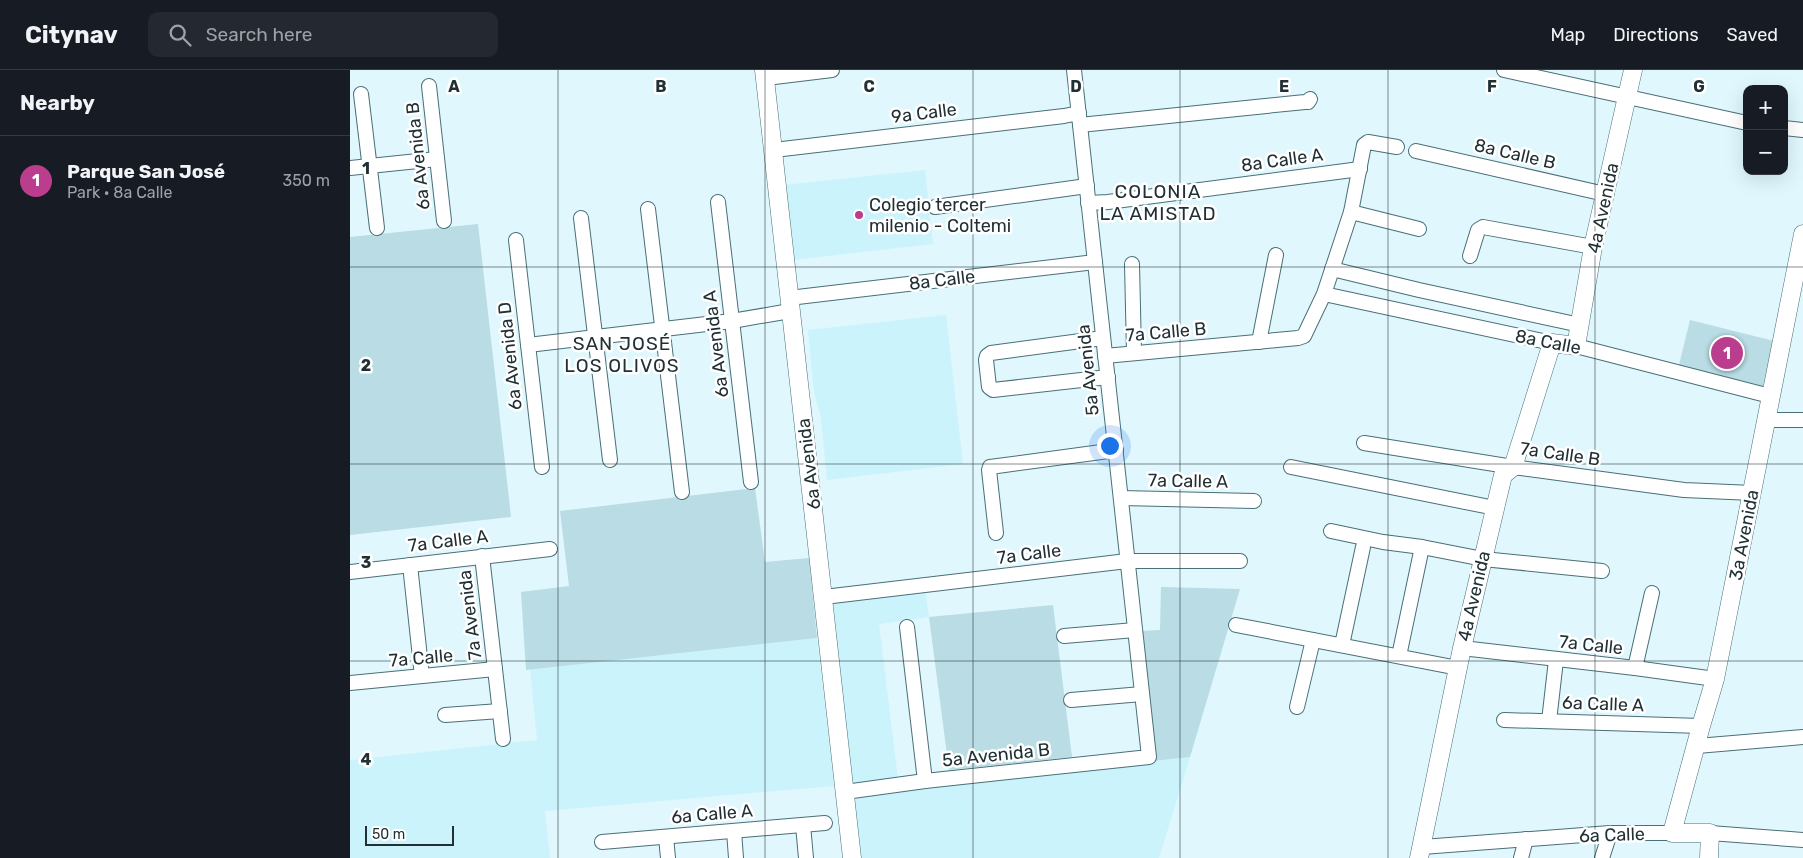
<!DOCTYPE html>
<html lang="en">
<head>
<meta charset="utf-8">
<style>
	body { margin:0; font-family:Rubik,sans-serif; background:#242831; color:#f1f3f6 }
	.controls { position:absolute; right:15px; top:15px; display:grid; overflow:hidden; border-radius:10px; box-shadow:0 5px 20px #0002 }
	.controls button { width:45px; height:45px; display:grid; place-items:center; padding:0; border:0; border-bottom:1px solid #363941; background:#171b24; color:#f1f3f6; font:25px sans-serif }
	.scale { position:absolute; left:15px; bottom:12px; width:89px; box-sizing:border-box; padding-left:5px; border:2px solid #213034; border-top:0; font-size:14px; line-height:18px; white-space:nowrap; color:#213034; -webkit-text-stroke:4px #fff; paint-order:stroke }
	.you { position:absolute; left:759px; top:375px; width:18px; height:18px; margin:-12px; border:4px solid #fff; border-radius:50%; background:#1a73e8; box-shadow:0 0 0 8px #1a73e833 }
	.badge { display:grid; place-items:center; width:32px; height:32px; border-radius:50%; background:#bb3e8e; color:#fff; font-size:16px; font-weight:700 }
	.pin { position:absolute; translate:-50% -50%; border:2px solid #fff; box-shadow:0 1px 5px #0006 }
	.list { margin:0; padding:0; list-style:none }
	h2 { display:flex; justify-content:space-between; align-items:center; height:65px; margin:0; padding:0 20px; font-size:21px }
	h2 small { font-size:16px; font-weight:400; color:#9ea1a6 }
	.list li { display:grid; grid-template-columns:32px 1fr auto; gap:15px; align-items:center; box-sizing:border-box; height:90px; padding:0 20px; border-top:1px solid #363941 }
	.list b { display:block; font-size:19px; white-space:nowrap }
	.list p { margin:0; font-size:16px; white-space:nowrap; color:#9ea1a6 }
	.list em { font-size:16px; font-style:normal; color:#9ea1a6 }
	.icon { flex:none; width:28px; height:28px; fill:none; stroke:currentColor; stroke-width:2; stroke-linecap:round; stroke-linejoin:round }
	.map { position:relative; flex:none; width:1453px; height:788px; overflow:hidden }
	header { display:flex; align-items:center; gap:30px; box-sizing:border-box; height:70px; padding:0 25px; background:#171b24; border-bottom:1px solid #363941 }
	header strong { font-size:24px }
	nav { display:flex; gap:28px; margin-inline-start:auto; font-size:18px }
	.search { width:350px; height:45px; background:#242831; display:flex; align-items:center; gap:12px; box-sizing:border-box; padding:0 18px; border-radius:10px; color:#9ea1a6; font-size:19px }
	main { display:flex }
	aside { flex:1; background:#171b24 }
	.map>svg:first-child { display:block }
	.built { fill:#cbf3fc }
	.green { fill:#b9dce5 }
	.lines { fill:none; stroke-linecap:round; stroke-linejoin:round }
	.minor-casing { stroke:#4a6f77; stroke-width:16 }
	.tertiary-casing { stroke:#4a6f77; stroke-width:19 }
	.minor { stroke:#fff; stroke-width:14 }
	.tertiary { stroke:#fff; stroke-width:18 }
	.grid { fill:none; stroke:#213034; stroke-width:1; stroke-opacity:0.55 }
	.poi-dot { fill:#bb3e8e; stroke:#fff; stroke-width:2 }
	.labels { text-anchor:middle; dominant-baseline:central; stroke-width:5; stroke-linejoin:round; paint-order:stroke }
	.street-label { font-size:18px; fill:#213034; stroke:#fff }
	.poi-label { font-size:18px; fill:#213034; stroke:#fff; text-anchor:start }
	.neighbourhood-label { font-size:19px; letter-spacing:1px; fill:#213034; stroke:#fff }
	.grid-label { font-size:16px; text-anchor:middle; font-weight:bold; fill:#213034; stroke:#fff; stroke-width:5; stroke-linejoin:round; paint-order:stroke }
</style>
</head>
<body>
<header>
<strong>Citynav</strong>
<div class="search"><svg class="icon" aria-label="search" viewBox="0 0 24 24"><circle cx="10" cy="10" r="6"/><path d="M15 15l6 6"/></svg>Search here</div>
<nav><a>Map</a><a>Directions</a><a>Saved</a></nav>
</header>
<main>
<aside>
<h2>Nearby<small></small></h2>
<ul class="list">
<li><span class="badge">1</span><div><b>Parque San José</b><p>Park · 8a Calle</p></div><em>350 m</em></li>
</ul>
</aside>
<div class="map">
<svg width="1453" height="788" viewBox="0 0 1453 788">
	<rect width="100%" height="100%" fill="#dff7fd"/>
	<g class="built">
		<path d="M575 100 583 174 442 190 434 115Z"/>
		<path d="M596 245 613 394 477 410 471 348 464 322 458 260Z"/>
		<path d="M575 520 579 547 529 554 548 709 502 714 483 532Z"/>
		<path d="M467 568 484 716 195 741 200 788H0V690L187 670 180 599Z"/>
		<path d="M840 687 809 788H511L504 727Z"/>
	</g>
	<g class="green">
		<path d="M128 154 161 447 0 465V167Z"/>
		<path d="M1340 250 1424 271 1413 316 1329 295Z"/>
		<path d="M405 418 415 492 459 488 467 568 176 600 171 522 219 516 210 441Z"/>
		<path d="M811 517 890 519 840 687 803 691 790 561 810 560Z"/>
		<path d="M703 535 722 687 599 700 579 547Z"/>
	</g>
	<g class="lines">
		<defs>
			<g id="minor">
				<path d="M1154 0 1397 53"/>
				<path d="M416 8 482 0"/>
				<path d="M79 16 94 151"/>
				<path d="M11 24 27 158"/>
				<path d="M730 55 955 32H958L960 29"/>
				<path d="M1434 58 1453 60"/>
				<path d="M424 80 714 46 729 43"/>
				<path d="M1066 81 1255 124"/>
				<path d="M0 98 87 89"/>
				<path d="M368 132 401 412"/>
				<path d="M738 133 758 132 1010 99"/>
				<path d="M585 137 737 116"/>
				<path d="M298 139 332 422"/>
				<path d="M1001 142 1069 159"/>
				<path d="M231 148 260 390"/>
				<path d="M166 170 192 397"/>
				<path d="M1120 186 1128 160 1133 157 1243 177"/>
				<path d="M782 194 784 283"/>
				<path d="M982 199 1069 220 1230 255"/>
				<path d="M974 224 1202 273"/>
				<path d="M439 228 745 192"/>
				<path d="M753 268 641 283 637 286 636 290 639 317 643 320 758 307"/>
				<path d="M909 272 926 185"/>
				<path d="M178 275 382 251 440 241"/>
				<path d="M1226 276 1420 326"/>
				<path d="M755 286 948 268 954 266 974 224 1001 142 1014 75 1018 72 1047 77"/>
				<path d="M1416 350H1453"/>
				<path d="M1014 373 1163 397 1334 420 1403 423"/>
				<path d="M941 397 1145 438"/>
				<path d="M771 428 904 431"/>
				<path d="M981 461 1033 472 1072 477 1133 489 1252 501"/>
				<path d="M646 463 639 400 640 397 766 380"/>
				<path d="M132 486 153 669"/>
				<path d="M60 495 72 606"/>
				<path d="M0 502 200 479"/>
				<path d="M474 527 777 491H890"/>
				<path d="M886 555 1108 598"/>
				<path d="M557 557 575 711"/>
				<path d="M714 566 785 560"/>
				<path d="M992 575 1013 477"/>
				<path d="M1112 578 1285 598 1365 609"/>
				<path d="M1049 586 1072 477"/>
				<path d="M1285 598 1302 523"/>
				<path d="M0 613 145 599"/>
				<path d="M721 630 792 624"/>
				<path d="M947 637 963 570"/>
				<path d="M95 645 150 641"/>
				<path d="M1154 650 1351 656"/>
				<path d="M1199 651 1206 590"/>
				<path d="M1347 676 1453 667"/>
				<path d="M495 722 575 711 799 687 724 0"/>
				<path d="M453 755 456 788"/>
				<path d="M384 761 386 788"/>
				<path d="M1360 763 1453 770"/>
				<path d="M316 767 318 788"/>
				<path d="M252 772 475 753"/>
				<path d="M1072 777 1260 763H1322"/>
				<path d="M1171 788 1176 769"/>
				<path d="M1252 788 1260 763"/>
			</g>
			<g id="tertiary">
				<path d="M414 0 502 788"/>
				<path d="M1069 788 1112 578 1153 405 1163 397 1202 273 1226 276 1243 177 1283 0"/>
				<path d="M1359 788 1360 763H1322L1351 656 1365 609 1453 164"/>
			</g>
		</defs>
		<use href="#minor" class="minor-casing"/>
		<use href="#tertiary" class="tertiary-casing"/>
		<use href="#minor" class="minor"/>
		<use href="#tertiary" class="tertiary"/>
	</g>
	<path class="grid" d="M208 0V788M415 0V788M623 0V788M830 0V788M1038 0V788M1245 0V788M0 197H1453M0 394H1453M0 591H1453"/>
	<circle class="poi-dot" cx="509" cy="145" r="5"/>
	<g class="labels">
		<g class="street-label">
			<text transform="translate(574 43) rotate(-7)">9a Calle</text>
			<text transform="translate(1165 84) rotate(13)">8a Calle B</text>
			<text transform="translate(68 86) rotate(-96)">6a Avenida B</text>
			<text transform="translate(932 90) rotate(-8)">8a Calle A</text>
			<text transform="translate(1253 138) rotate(-78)">4a Avenida</text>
			<text transform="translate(592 210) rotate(-7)">8a Calle</text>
			<text transform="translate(816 262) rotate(-5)">7a Calle B</text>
			<text transform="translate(1198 272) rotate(11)">8a Calle</text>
			<text transform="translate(366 274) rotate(-97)">6a Avenida A</text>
			<text transform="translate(160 286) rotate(-96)">6a Avenida D</text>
			<text transform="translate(738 300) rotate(-96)">5a Avenida</text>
			<text transform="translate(1210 384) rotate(8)">7a Calle B</text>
			<text transform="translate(459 394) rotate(-97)">6a Avenida</text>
			<text transform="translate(838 411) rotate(1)">7a Calle A</text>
			<text transform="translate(1394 465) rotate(-79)">3a Avenida</text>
			<text transform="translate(98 471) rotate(-7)">7a Calle A</text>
			<text transform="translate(679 484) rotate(-7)">7a Calle</text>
			<text transform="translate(1124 526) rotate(-77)">4a Avenida</text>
			<text transform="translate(120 545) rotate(-97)">7a Avenida</text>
			<text transform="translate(1241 575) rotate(6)">7a Calle</text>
			<text transform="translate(71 588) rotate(-5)">7a Calle</text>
			<text transform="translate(1253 634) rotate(2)">6a Calle A</text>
			<text transform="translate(646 685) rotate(-6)">5a Avenida B</text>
			<text transform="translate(362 744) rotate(-5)">6a Calle A</text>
			<text transform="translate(1262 765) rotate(-2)">6a Calle</text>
		</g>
		<g class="poi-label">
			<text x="519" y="135">Colegio tercer<tspan x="519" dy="21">milenio - Coltemi</tspan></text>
		</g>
		<g class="neighbourhood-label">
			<text x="808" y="121">COLONIA<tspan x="808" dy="22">LA AMISTAD</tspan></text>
			<text x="272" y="273">SAN JOSÉ<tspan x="272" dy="22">LOS OLIVOS</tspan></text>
		</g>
	</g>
	<g class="grid-label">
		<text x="104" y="22">A</text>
		<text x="311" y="22">B</text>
		<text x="519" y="22">C</text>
		<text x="726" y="22">D</text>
		<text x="934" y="22">E</text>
		<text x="1142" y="22">F</text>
		<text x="1349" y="22">G</text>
		<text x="16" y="104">1</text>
		<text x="16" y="301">2</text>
		<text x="16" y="498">3</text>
		<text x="16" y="695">4</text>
	</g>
</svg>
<div class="controls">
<button>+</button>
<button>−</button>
</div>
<div class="scale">50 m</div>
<div class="you"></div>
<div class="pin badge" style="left:1377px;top:283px">1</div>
</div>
</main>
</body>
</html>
